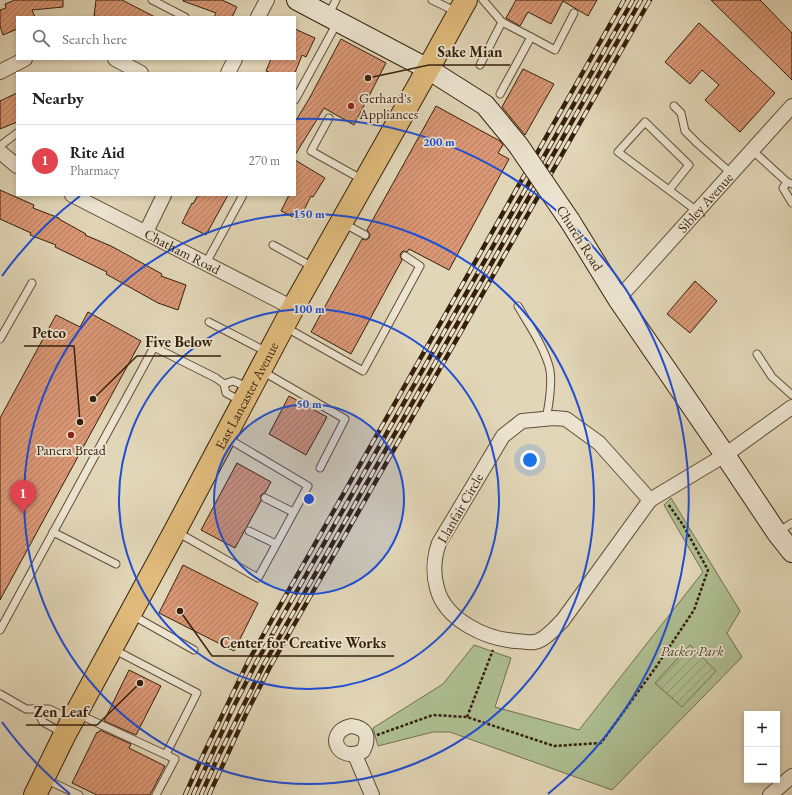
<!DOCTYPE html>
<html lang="en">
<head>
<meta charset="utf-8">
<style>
	body { margin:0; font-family:"EB Garamond",serif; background:#f2f2f2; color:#202124 }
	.controls { position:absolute; right:12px; bottom:12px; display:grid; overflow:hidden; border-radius:0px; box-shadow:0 2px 6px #0003 }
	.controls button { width:36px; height:36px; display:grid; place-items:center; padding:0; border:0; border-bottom:1px solid #e0e0e0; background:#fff; color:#202124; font:20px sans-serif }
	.you { position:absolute; left:530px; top:460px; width:14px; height:14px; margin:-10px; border:3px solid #fff; border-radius:50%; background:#1a73e8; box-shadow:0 0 0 6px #1a73e833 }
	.badge { display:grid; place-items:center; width:26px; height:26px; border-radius:50%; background:#7c3aed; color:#fff; font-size:13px; font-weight:700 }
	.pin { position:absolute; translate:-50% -33px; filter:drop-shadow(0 1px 2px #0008) }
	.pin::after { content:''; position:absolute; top:21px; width:14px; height:12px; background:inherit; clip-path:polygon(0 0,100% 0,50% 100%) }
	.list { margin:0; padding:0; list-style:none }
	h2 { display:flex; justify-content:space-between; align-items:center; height:52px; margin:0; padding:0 16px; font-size:17px }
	h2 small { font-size:13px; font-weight:400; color:#757577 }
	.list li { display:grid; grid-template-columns:26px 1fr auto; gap:12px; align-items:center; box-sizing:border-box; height:72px; padding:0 16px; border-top:1px solid #e0e0e0 }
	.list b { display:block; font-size:15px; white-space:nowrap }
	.list p { margin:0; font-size:13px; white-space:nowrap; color:#757577 }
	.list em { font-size:13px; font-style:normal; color:#757577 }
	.icon { flex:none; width:22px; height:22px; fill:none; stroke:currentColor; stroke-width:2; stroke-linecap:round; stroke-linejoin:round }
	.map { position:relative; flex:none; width:792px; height:795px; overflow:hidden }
	.search { position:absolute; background:#fff; box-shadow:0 2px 6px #0003; left:16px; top:16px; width:280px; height:44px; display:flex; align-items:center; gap:10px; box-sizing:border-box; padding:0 14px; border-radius:0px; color:#757577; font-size:15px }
	.panel { position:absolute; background:#fff; box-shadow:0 2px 6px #0003; left:16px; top:72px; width:280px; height:124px; border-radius:0px }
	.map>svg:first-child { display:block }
	.park { fill:#aebf92; stroke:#726f4e }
	.garden { fill:url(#garden-furrows); stroke:#726f4e }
	.building { fill:url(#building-hatch); stroke:#351f0b }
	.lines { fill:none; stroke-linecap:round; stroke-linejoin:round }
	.lane-casing { stroke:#604d36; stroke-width:9 }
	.street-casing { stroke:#604d36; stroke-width:16 }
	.secondary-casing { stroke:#351f0b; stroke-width:22 }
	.highway-casing { stroke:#351f0b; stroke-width:24 }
	.path { stroke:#351f0b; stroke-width:2.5; stroke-dasharray:3 2; stroke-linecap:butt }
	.lane { stroke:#ece4d0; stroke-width:7 }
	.street { stroke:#ece4d0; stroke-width:14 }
	.secondary { stroke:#ece4d0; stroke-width:20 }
	.highway { stroke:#e0bb7c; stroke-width:22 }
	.rail-casing { stroke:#351f0b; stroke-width:4.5 }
	.rail { stroke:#ece4d0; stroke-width:3; stroke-dasharray:9; stroke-linecap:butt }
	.secondary-bridge-casing { stroke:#351f0b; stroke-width:22; stroke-linecap:butt }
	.secondary-bridge { stroke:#ece4d0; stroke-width:20 }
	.ring { fill:none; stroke:#1d4ed8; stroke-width:2 }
	.poi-dot { fill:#8f2418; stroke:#ece4d0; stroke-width:1.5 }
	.labels { text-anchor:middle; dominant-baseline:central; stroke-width:3.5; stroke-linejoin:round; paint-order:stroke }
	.poi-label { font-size:14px; fill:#351f0b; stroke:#ece4d0; text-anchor:start }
	.street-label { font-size:14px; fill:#351f0b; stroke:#ece4d0 }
	.park-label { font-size:14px; font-style:italic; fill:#53472d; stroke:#ece4d0 }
	.centre { fill:#1d4ed8; stroke:#ece4d0; stroke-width:2 }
	.ring-label { font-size:12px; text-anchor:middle; font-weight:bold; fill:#1d4ed8; stroke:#ece4d0; stroke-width:3.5; stroke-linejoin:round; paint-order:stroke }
	.leader { fill:none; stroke:#351f0b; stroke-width:1.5 }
	.callout-dot { fill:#351f0b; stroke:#ece4d0; stroke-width:1.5 }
	.callout-label { font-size:15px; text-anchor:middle; font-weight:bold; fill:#351f0b; stroke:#ece4d0; stroke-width:3.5; stroke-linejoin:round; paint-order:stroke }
</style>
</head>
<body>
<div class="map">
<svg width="792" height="795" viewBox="0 0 792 795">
	<defs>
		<pattern id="garden-furrows" width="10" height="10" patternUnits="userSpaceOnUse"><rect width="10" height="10" fill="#aebf92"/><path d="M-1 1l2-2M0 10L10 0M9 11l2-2" fill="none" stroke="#8e9b75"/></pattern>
		<pattern id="building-hatch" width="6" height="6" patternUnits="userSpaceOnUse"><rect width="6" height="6" fill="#da9775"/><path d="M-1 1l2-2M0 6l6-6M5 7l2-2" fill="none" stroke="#b27b5e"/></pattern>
	</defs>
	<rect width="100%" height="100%" fill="#e1d6b7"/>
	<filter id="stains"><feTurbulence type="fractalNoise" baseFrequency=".005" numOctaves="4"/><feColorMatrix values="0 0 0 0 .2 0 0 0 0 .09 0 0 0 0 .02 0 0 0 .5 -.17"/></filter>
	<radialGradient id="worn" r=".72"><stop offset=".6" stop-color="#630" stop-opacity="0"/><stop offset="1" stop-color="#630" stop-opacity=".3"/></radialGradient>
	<path class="park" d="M671 498 740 611 727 633 742 657 612 790 450 732H433L378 746 373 728 443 684 474 645 511 658 495 707 579 730 703 572 664 505Z"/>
	<path class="garden" d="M690 645 716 671 682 707 655 683Z"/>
	<g class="building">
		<path d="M15 0H63V7L32 10 35 17H17V29L3 35 0 26V10L6 8 5 4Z"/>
		<path d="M96 0H122L155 17H104L94 16Z"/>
		<path d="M183 0H222L237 7 232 17H214L216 13 183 1Z"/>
		<path d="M516 0H597L588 16 563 1 551 24 528 12 520 26 506 18Z"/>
		<path d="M711 0H760L792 33V80Z"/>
		<path d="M699 23 775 93 740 132 705 100 719 85 702 70 690 84 665 62Z"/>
		<path d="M295 29 315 38 306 57 302 55 295 73H271L266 71 271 59H295Z"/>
		<path d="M341 39 386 63 354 125 324 108 295 155V122L309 99Z"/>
		<path d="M523 69 554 84 525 135 502 107Z"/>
		<path d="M17 93V122L0 129V101Z"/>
		<path d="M436 106 500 141 503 145 498 153 509 159 449 270 409 249 407 252 403 251 401 253 400 256 402 260 351 354 311 332 362 239 366 240 369 238 370 234 367 230Z"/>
		<path d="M295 160 325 178 313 197 311 196 299 220 281 211 289 195H295Z"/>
		<path d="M0 190 34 205 33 208 59 218V219L86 234 85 235 111 246 162 274 161 276 186 285 178 310 158 303 106 274 107 272 55 247 56 245 30 235 31 233 0 219Z"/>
		<path d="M198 195H228L206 235 182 223 192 203 193 204Z"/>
		<path d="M695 281 717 301 690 333 667 314Z"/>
		<path d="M88 312 141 341 0 600V418L56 315 80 327Z"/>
		<path d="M289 396 327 417 306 455 269 434Z"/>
		<path d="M237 463 271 482 265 493 261 495V501L235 548 201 530Z"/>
		<path d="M183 565 258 603 234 651 159 613Z"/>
		<path d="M129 670 161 686 136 735 104 721Z"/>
		<path d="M100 730 131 744 129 748 165 766 150 795H97L72 783 97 732 98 733Z"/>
	</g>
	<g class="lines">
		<defs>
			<g id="lane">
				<path d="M152 0 185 17"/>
				<path d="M432 0 457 12"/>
				<path d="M328 16 336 0"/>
				<path d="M531 37 555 50 574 13"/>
				<path d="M480 65 502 22 483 0"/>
				<path d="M500 94 531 37 502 22"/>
				<path d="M295 100 337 23"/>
				<path d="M674 106 681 113 685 131 698 144 732 174"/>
				<path d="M329 118 311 151 363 180"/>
				<path d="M0 146 17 133"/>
				<path d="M752 150 787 182 792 184"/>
				<path d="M787 182 783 188 792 203"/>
				<path d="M669 190 689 165 645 122 618 152 697 211"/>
				<path d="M343 223 365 235"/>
				<path d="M273 245 313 267"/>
				<path d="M206 263 243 195"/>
				<path d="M518 306C529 325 543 345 549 366 553 378 549 406 546 418"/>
				<path d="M209 322 267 352"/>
				<path d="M285 327 363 371 420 266 405 256"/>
				<path d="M0 339 32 283"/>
				<path d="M757 354 772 377 792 395"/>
				<path d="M262 371 345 419 320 468"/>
				<path d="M224 384 233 381 248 387"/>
				<path d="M265 498 293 512"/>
				<path d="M249 531 276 544"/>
				<path d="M53 532 116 564"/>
				<path d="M177 532 258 578 308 486 227 438"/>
				<path d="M778 532 792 523"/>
				<path d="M132 615 194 650"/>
				<path d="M0 630 154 347 216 378 224 384 226 393 241 401"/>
				<path d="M113 649 197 693 166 754"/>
				<path d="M0 694 26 709H49L70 719"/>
				<path d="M36 709 43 722 63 733"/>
				<path d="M78 714 175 759 156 795"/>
				<path d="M45 779 79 795"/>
			</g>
			<g id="street">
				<path d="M258 17 267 0"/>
				<path d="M115 59 141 73"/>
				<path d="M0 72 25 59"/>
				<path d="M228 73 235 59"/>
				<path d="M0 152 17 166"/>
				<path id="s1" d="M72 195 293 308"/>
				<path d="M146 232 164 195"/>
				<path id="s2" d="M618 299 792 106"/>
				<path d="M554 418 566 419 599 443 650 500 563 620C556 627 545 640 535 642 529 643 522 641 516 641 486 639 445 620 437 588 433 574 434 557 439 543L503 436 522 421Z"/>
				<path d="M650 500 725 455 792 407"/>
				<path d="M351 726C367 728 370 737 363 751 337 764 324 732 351 726Z"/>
				<path d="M355 755 372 795"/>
				<path d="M770 795 792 776"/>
			</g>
			<g id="secondary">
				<path d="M297 0 428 69 485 105 518 145"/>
				<path d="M570 221 618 299 725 455 777 533 792 552"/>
			</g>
			<g id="highway">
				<path id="s3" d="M35 795 65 734 175 531 293 308 428 69 466 0"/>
			</g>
		</defs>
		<use href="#lane" class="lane-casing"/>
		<use href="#street" class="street-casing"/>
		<use href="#secondary" class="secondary-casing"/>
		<use href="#highway" class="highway-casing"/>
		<g class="path">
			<path d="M467 717 493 650"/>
			<path d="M377 735 433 715 467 717 554 746 601 743 656 667 694 610 708 570 683 525 668 504"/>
		</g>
		<use href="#lane" class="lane"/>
		<use href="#street" class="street"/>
		<use href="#secondary" class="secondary"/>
		<use href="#highway" class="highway"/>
		<defs>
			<g id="rail">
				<path d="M185 795 204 753 249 660 624 0"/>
				<path d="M193 795 234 706 256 663 633 0"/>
				<path d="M201 795 218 757 263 666 641 0"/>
				<path d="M209 795 247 712 270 667 650 0"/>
			</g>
		</defs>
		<use href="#rail" class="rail-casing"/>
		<use href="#rail" class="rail"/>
		<defs>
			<path id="secondary-bridge" d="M518 145 570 221"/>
		</defs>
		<use href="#secondary-bridge" class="secondary-bridge-casing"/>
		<use href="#secondary-bridge" class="secondary-bridge"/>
	</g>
	<circle cx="309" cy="499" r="95" fill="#1d4ed8" fill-opacity=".12"/>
	<g class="ring">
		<circle cx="309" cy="499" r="95"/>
		<circle cx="309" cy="499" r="190"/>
		<circle cx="309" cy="499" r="285"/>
		<path d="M70 794A380 380 0 0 1 2 722M2 276A380 380 0 0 1 80 196M296 119A380 380 0 0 1 548 794"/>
	</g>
	<g class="poi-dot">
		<circle cx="351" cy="106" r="4"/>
		<circle cx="71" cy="435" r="4"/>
	</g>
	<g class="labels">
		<g class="poi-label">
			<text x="359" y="98">Gerhard's<tspan x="359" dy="16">Appliances</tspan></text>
			<text x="71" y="450" text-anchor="middle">Panera Bread</text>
		</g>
		<g class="street-label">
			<text stroke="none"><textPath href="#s2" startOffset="130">Sibley Avenue</textPath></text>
			<text transform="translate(580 238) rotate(58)">Church Road</text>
			<text stroke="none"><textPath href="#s1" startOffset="124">Chatham Road</textPath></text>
			<text stroke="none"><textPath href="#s3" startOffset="452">East Lancaster Avenue</textPath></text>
			<text transform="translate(460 508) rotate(-60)">Llanfair Circle</text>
		</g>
		<g class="park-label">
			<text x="692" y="651">Packer Park</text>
		</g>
	</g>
	<circle cx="309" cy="499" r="6" class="centre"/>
	<g class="ring-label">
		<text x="439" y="146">200 m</text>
		<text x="309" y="218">150 m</text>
		<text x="309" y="313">100 m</text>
		<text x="309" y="408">50 m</text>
	</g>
	<path class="leader" d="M368 78L429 65H510M80 422L74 346H24M93 399L137 356H221M180 611L212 656H394M140 683L97 725H26"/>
	<g class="callout-dot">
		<circle cx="368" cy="78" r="4"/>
		<circle cx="80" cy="422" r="4"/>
		<circle cx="93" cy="399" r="4"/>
		<circle cx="180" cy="611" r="4"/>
		<circle cx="140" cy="683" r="4"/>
	</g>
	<g class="callout-label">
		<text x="470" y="57">Sake Mian</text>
		<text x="49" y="338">Petco</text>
		<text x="179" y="347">Five Below</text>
		<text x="303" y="648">Center for Creative Works</text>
		<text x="61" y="717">Zen Leaf</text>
	</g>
	<rect width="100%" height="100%" filter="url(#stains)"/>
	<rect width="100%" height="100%" fill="url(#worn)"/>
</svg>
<div class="controls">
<button>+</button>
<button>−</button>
</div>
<div class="you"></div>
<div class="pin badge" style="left:23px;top:513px;background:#e0444e">1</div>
<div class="search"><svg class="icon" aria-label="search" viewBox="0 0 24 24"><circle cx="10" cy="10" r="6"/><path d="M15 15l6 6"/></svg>Search here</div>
<section class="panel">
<h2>Nearby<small></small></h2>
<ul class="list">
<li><span class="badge" style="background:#e0444e">1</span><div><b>Rite Aid</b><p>Pharmacy</p></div><em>270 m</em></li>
</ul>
</section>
</div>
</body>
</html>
